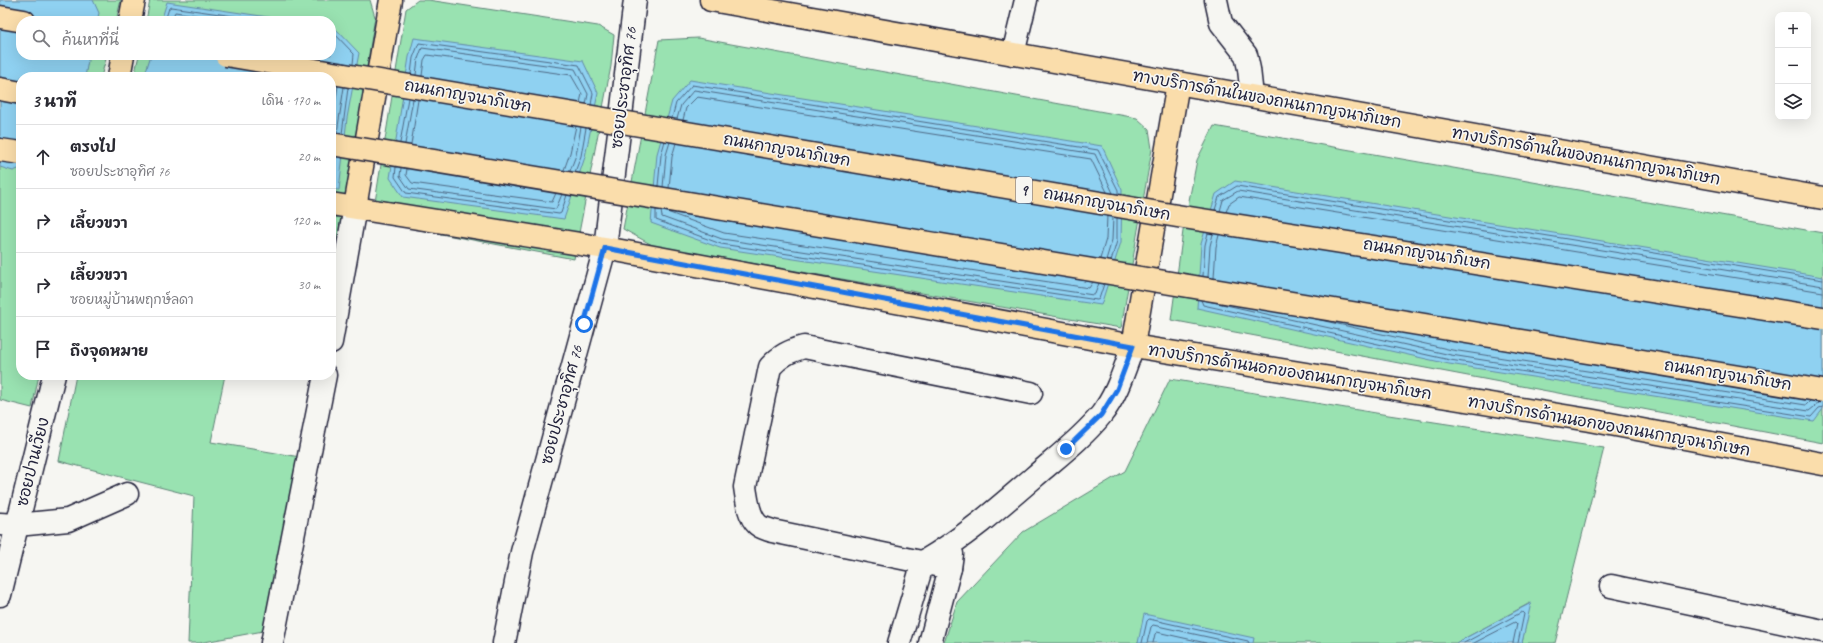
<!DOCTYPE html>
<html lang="th">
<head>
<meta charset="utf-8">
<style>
	body { margin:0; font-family:Caveat,"Playpen Sans Thai",sans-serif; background:#f2f2f3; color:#2b2b33 }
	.controls { position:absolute; right:12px; top:12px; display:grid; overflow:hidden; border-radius:8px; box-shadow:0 4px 16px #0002 }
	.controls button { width:36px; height:36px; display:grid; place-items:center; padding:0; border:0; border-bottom:1px solid #e1e1e2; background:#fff; color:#2b2b33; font:20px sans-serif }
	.stop { position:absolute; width:12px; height:12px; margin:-9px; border:3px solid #1a73e8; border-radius:50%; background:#fff }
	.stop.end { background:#1a73e8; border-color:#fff; box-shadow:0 1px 4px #0008 }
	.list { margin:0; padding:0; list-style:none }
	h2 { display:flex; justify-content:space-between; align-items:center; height:52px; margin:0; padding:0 16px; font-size:17px }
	h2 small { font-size:13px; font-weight:400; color:#7c7c81 }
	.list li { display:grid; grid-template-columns:26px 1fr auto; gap:12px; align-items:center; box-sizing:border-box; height:64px; padding:0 16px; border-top:1px solid #e1e1e2 }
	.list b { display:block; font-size:15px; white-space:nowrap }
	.list p { margin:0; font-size:13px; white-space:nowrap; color:#7c7c81 }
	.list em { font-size:13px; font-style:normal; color:#7c7c81 }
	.icon { flex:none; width:22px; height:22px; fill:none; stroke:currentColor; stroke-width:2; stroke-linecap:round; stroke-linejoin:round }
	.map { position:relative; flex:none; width:1823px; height:643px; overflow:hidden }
	.search { position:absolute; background:#fff; box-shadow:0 4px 16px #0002; left:16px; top:16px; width:320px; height:44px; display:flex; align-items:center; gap:10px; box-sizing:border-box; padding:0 14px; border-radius:16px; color:#7c7c81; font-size:15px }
	.panel { position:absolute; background:#fff; box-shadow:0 4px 16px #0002; left:16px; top:72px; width:320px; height:308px; border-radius:16px }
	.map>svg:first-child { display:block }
	.green { fill:#99e2b1; stroke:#5e8276 }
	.water { fill:#8fd1f1; stroke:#638ba8 }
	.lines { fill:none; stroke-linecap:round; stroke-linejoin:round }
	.shore { stroke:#4e6884; stroke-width:1 }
	.minor-casing { stroke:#22223b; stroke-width:25 }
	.major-casing { stroke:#22223b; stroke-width:25 }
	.highway-casing { stroke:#22223b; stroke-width:25 }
	.minor { stroke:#f6f6f2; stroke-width:22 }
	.major { stroke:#faddab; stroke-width:22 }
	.highway { stroke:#faddab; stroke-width:22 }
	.highway-bridge-casing { stroke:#22223b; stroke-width:25; stroke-linecap:butt }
	.highway-bridge { stroke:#faddab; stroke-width:22 }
	.route { stroke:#1a73e8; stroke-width:5 }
	.labels { text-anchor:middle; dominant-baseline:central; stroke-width:3.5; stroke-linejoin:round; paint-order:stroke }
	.shield { fill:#f6f6f2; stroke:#626272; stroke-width:1 }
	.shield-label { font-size:15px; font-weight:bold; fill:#22223b }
	.street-label { font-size:16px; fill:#22223b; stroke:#f6f6f2 }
</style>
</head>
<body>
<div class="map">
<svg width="1823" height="643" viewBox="0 0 1823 643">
	<rect width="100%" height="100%" fill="#f6f6f2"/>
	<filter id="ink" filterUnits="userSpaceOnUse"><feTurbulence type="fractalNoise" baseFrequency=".025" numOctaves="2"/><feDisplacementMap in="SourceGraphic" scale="8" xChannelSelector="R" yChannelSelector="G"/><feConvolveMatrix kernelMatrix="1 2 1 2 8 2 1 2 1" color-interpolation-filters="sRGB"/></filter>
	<g filter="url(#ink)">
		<g class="green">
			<path d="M0 0H121L116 21H21V55H107L101 77H21V375H39L32 408 0 400Z"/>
			<path d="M150 0H370L375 17 339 241 331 240V77H134L139 55H331V21H146Z"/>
			<path d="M418 0H428L598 26 614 35 611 66 574 259 377 222 375 202 406 9Z"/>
			<path d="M698 38 1137 118 1149 129 1152 149 1121 328 654 246 623 229 659 40Z"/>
			<path d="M1214 126 1823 233V443L1171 320 1183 231 1197 160Z"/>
			<path d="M76 375H225L211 442 300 457 263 631 199 643H188L194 496 59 461Z"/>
			<path d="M1170 379 1382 414 1604 448 1555 643H1522L1530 603 1456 643H944L957 602 1023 532 1125 471Z"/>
		</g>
		<g class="water">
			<path d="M0 0H93L99 13 97 21H21V55H89L85 77H21V168L13 171 0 167Z"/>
			<path d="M167 2 295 21H161Z"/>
			<path d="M331 26 334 27 359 53 347 118 339 190 331 189V77H144L151 55H331Z"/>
			<path d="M414 38 583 61 598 93 585 157 564 219 403 197 390 178 409 57Z"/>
			<path d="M690 80 1102 146 1122 190 1121 242 1101 305 720 248 651 223 657 154 672 101Z"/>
			<path d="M1235 181 1823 277V409L1814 421 1449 364 1197 308 1201 244 1216 194Z"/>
			<path d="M1531 603 1522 643H1456Z"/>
			<path d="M1144 614 1254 638 1253 643H1138Z"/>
		</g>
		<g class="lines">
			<g class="shore">
				<path d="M165 21 169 8 171 7 268 21"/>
				<path d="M171 21 175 12 234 21"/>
				<path d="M331 30 354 54 353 64"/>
				<path d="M411 74 413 58 419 43 579 65 593 93 591 105"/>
				<path d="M416 75 418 59 422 48 575 69 588 94 586 104"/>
				<path d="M422 76 424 60 427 55 571 75 582 94 580 103"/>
				<path d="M672 118 676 103 692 85 1098 150 1118 190V194"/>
				<path d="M677 119 681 105 694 90 1095 154 1113 193"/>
				<path d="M683 120 686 108 697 97 1091 159 1107 192"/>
				<path d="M331 129 338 86"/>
				<path d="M337 133 344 87"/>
				<path d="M342 134 348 88"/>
				<path d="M400 143 408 98"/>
				<path d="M405 144 413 99"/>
				<path d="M411 145 418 100"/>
				<path d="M396 167 395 177 406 193 559 214 561 213 567 195"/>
				<path d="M401 168 400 176 409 189 556 209 562 194"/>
				<path d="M407 169 406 175 412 183 552 202 556 193"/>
				<path d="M564 170 570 153 576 126"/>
				<path d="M570 171 576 155 581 127"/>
				<path d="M575 172 581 156 586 128"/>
				<path d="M658 186 661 155 665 141"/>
				<path d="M663 187 666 155 670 142"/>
				<path d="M669 188 672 157 676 143"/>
				<path d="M656 210V220L721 244 1097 300 1099 299 1104 284"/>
				<path d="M1215 210 1219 197 1237 186 1823 280"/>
				<path d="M661 211 662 217 722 239 1093 295 1095 294 1099 283"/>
				<path d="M1220 211 1223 200 1238 191 1823 286"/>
				<path d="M667 212 724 233 1089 288 1093 282"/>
				<path d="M1226 212 1229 204 1239 197 1823 292"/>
				<path d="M1100 259 1106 239 1107 216"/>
				<path d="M1106 260 1112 240 1113 217"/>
				<path d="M1111 261 1117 241V218"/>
				<path d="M1203 276 1205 245 1208 233"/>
				<path d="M1208 277 1210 246 1213 234"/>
				<path d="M1214 278 1216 247 1219 235"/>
				<path d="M1201 300 1203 305 1450 360 1811 417 1819 408 1823 407"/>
				<path d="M1208 301 1451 355 1809 411 1819 403"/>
				<path d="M1316 319 1452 350 1806 405 1810 401"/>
				<path d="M1142 643 1147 621 1149 619 1248 641 1249 643"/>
				<path d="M1147 643 1151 627 1153 625 1235 643"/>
				<path d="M1153 643 1155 634 1157 632 1206 643"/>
				<path d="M1464 643 1522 612 1524 614 1518 643"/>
				<path d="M1474 643 1515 622 1517 624 1513 643"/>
			</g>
			<defs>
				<g id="minor">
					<path d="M1216 0 1221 23 1246 55 1249 69 1252 96"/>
					<path d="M1013 54 1026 0"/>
					<path d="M331 342 355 207"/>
					<path d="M0 524 17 525 68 520 127 494"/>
					<path d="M950 568 772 531C768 529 760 528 757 524 748 515 747 499 745 487L770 367C780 356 789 351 804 347L1031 393"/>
					<path d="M1611 586 1823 631"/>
					<path d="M0 595 54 375"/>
					<path d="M272 643 325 375"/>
					<path d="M504 643 522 552 605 248 635 0"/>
					<path d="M899 643 923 562C966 537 1003 504 1041 471 1061 454 1084 436 1101 415 1117 395 1124 370 1133 346"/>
					<path d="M930 643 950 568 952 554"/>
				</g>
				<g id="major">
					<path d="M711 0 1823 198"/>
					<path d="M130 21 134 0"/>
					<path d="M119 77 123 55"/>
					<path d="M0 150 21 153"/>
					<path d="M331 204 605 248 1133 346 1589 420 1823 464"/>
					<path d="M355 207 391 0"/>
					<path d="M1133 346 1178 83"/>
				</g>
				<g id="highway">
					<path d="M0 17 24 21"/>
					<path d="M0 89 21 93"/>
				</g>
			</defs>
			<use href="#minor" class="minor-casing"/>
			<use href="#major" class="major-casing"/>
			<use href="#highway" class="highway-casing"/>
			<use href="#minor" class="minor"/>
			<use href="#major" class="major"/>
			<use href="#highway" class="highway"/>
			<defs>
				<g id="highway-bridge">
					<path d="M226 55 1177 216 1823 318"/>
					<path d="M331 144 1823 391"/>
				</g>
			</defs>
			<use href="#highway-bridge" class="highway-bridge-casing"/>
			<use href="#highway-bridge" class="highway-bridge"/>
		</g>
	</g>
	<g class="lines" filter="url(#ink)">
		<path class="route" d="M584 324 605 248 1133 346 1117 389 1101 415 1066 449"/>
	</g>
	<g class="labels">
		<rect class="shield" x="1016" y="177" width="16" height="26" rx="3"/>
		<g class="shield-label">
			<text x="1024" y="190">9</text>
		</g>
		<g class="street-label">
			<text transform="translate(624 88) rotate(-83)">ซอยประชาอุทิศ 76</text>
			<text transform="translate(468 96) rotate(10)">ถนนกาญจนาภิเษก</text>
			<text transform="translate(1267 99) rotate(10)">ทางบริการด้านในของถนนกาญจนาภิเษก</text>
			<text transform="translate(787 150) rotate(10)">ถนนกาญจนาภิเษก</text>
			<text transform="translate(1586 156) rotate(10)">ทางบริการด้านในของถนนกาญจนาภิเษก</text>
			<text transform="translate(1107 204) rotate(10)">ถนนกาญจนาภิเษก</text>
			<text transform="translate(1427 254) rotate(9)">ถนนกาญจนาภิเษก</text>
			<text transform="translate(1290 372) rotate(9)">ทางบริการด้านนอกของถนนกาญจนาภิเษก</text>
			<text transform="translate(1728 375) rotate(9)">ถนนกาญจนาภิเษก</text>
			<text transform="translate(562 405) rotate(-75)">ซอยประชาอุทิศ 76</text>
			<text transform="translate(1609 426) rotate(10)">ทางบริการด้านนอกของถนนกาญจนาภิเษก</text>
			<text transform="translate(33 462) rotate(-76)">ซอยปานเวียง</text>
		</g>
	</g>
</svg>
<div class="controls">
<button>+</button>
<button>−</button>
<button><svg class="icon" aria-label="layers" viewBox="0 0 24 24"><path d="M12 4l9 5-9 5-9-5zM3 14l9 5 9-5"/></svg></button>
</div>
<div class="stop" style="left:584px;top:324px"></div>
<div class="stop end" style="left:1066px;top:449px"></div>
<div class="search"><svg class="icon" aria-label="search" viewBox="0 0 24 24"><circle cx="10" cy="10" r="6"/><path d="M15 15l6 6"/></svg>ค้นหาที่นี่</div>
<section class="panel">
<h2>3 นาที<small>เดิน · 170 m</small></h2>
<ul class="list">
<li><svg class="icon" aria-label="ahead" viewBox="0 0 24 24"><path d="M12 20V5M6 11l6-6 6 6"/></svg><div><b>ตรงไป</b><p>ซอยประชาอุทิศ 76</p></div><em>20 m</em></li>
<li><svg class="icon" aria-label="right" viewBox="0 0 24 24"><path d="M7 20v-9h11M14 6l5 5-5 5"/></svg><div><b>เลี้ยวขวา</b></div><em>120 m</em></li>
<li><svg class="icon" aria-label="right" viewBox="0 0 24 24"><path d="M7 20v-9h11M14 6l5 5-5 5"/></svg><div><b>เลี้ยวขวา</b><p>ซอยหมู่บ้านพฤกษ์ลดา</p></div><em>30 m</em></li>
<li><svg class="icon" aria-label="arrive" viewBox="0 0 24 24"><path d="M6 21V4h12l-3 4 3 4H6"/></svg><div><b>ถึงจุดหมาย</b></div></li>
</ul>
</section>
</div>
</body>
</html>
